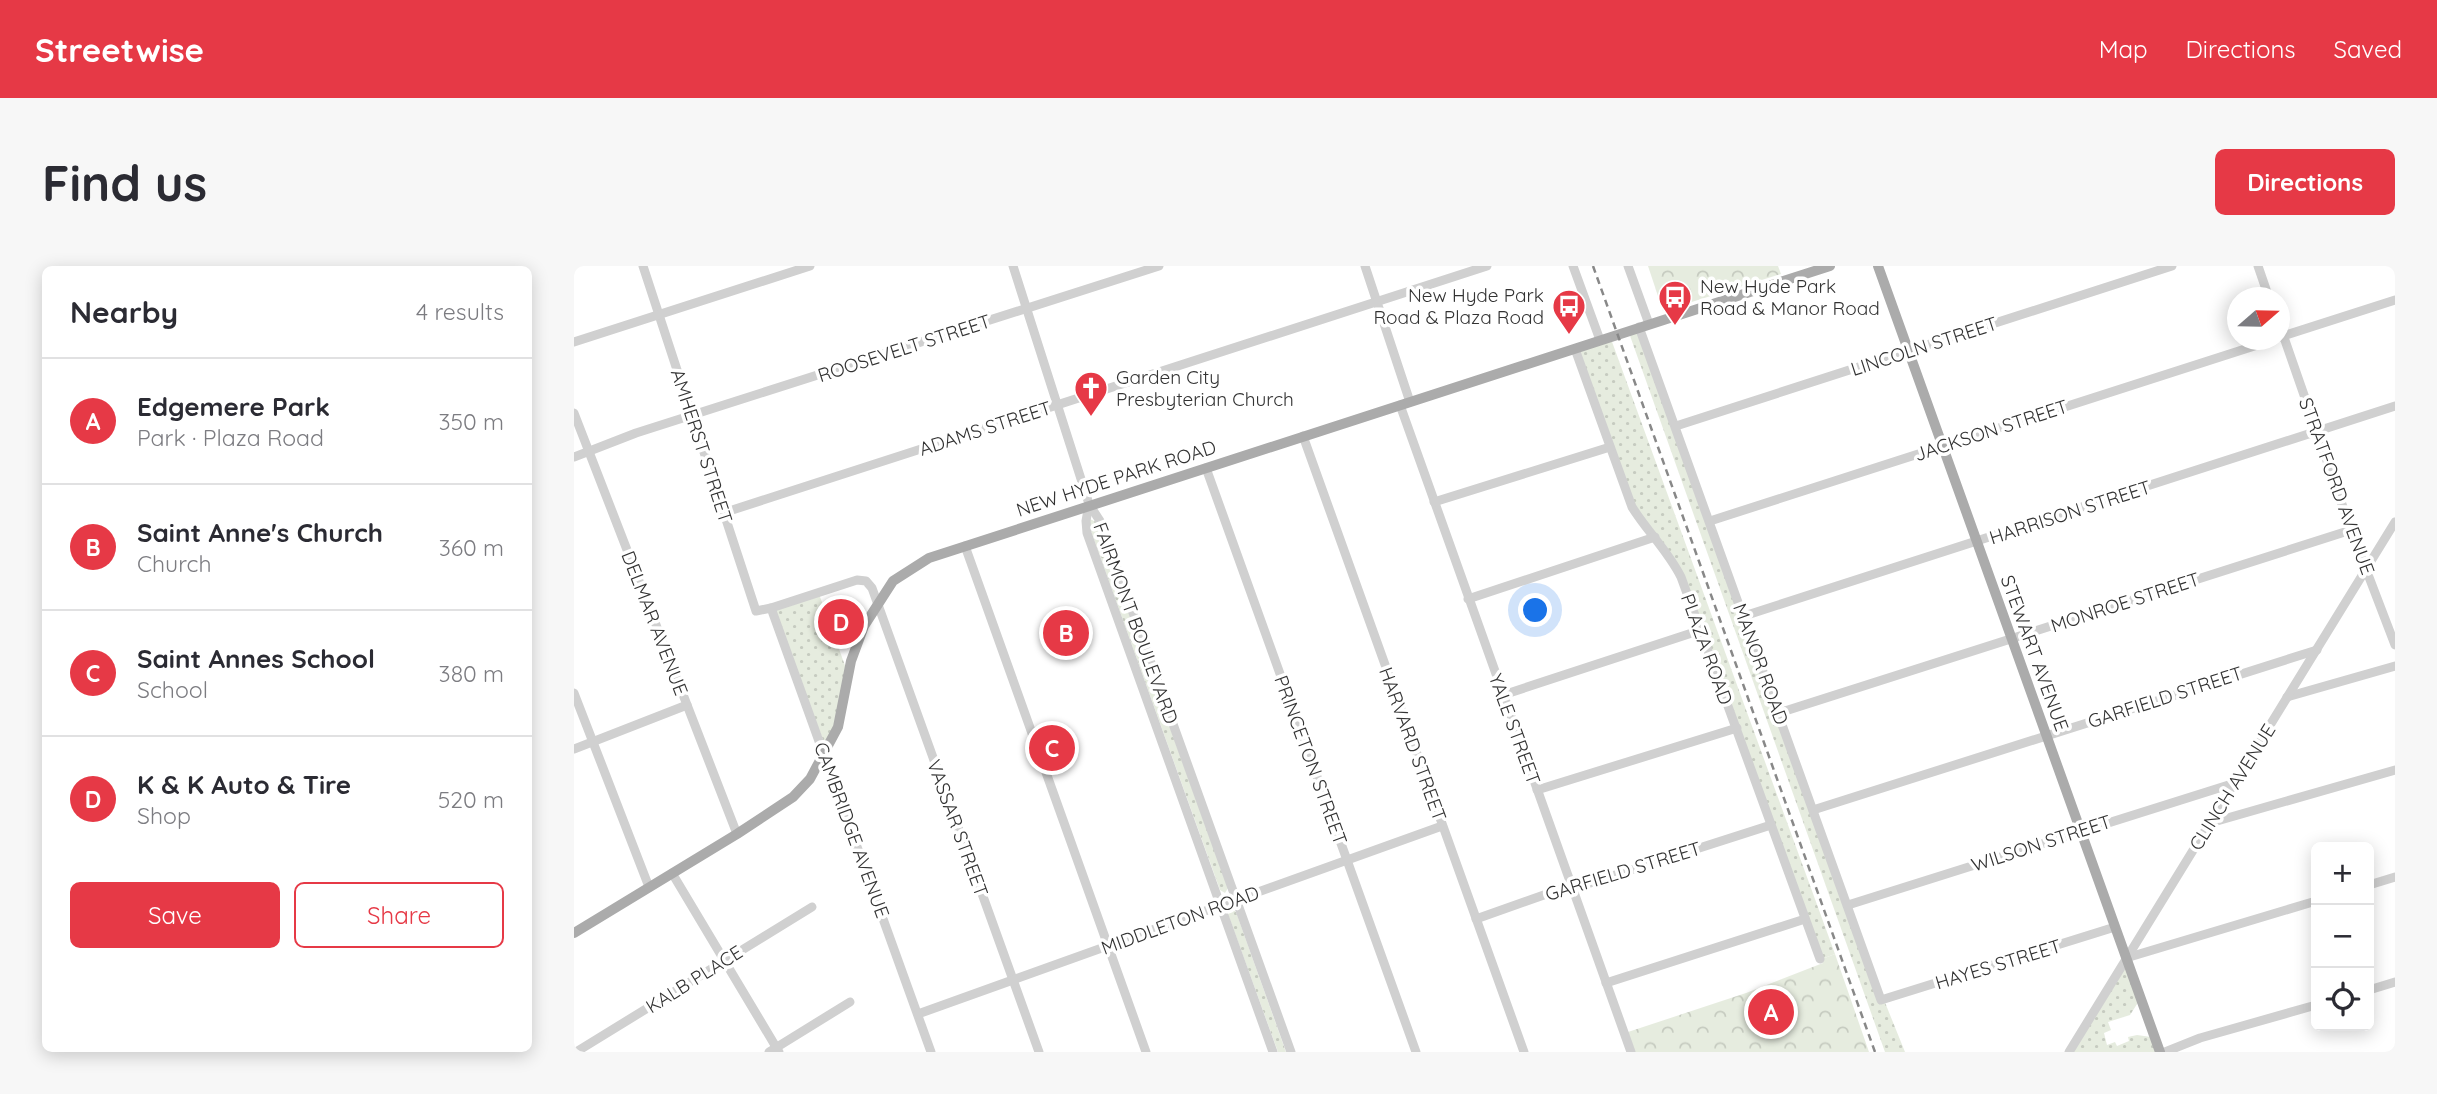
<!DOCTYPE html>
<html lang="en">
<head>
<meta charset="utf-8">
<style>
	body { margin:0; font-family:Quicksand,sans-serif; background:#f7f7f7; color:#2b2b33 }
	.controls { position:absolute; right:21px; bottom:21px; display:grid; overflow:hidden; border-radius:10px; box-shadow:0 4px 18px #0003 }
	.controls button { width:63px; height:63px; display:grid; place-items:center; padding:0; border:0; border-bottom:2px solid #e1e1e2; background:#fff; color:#2b2b33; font:35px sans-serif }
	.compass { position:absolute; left:1653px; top:21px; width:63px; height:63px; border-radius:50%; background:#fff; box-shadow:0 4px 18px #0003; rotate:70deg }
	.you { position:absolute; left:962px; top:345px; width:24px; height:24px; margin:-18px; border:5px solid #fff; border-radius:50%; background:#1a73e8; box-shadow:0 0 0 10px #1a73e833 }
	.badge { display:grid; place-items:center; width:46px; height:46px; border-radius:50%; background:#e63946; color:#fff; font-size:23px; font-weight:700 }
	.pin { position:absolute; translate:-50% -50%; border:4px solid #fff; box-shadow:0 2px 7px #0006 }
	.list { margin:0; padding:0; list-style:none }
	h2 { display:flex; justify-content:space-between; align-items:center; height:91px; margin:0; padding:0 28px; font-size:30px }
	h2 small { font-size:23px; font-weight:400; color:#7c7c81 }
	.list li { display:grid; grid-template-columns:46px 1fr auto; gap:21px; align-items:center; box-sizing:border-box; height:126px; padding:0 28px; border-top:2px solid #e1e1e2 }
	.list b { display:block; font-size:26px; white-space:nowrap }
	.list p { margin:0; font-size:23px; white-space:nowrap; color:#7c7c81 }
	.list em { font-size:23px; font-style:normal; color:#7c7c81 }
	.actions { display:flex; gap:14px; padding:21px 28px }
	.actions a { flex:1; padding:16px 0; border:2px solid #e63946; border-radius:10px; text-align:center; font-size:24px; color:#e63946 }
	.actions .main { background:#e63946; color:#fff }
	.icon { flex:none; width:38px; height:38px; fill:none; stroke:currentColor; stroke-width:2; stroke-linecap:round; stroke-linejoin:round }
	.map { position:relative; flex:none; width:1821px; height:786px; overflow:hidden; border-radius:10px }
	header { display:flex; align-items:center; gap:42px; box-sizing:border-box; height:98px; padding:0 35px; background:#e63946; color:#fff }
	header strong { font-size:33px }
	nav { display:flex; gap:38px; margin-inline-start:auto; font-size:24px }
	.intro { display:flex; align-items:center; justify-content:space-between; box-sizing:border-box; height:168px; padding:0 42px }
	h1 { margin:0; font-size:49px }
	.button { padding:18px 32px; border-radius:10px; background:#e63946; color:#fff; font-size:24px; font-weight:700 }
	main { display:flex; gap:42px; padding:0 42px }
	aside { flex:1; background:#fff; border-radius:10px; box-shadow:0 4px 18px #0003 }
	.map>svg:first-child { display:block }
	.grass { fill:url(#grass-dots) }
	.park { fill:url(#park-crowns) }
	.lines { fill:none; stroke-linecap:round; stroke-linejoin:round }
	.minor { stroke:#d0d0d0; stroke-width:9 }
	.major { stroke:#ababab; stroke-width:10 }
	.rail { stroke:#888; stroke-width:2.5; stroke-dasharray:7 5; stroke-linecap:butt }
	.labels { text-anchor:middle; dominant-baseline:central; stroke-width:7; stroke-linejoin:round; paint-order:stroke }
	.poi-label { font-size:19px; fill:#333; stroke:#fff; text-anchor:start }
	.street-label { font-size:19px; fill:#333; stroke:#fff }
</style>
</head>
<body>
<header>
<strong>Streetwise</strong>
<nav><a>Map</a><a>Directions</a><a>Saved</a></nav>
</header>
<div class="intro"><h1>Find us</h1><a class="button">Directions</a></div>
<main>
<aside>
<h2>Nearby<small>4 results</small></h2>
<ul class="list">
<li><span class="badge">A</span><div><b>Edgemere Park</b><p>Park · Plaza Road</p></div><em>350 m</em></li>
<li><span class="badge">B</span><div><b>Saint Anne's Church</b><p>Church</p></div><em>360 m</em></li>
<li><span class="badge">C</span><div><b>Saint Annes School</b><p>School</p></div><em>380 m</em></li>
<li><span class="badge">D</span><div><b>K &amp; K Auto &amp; Tire</b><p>Shop</p></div><em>520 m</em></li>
</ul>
<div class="actions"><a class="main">Save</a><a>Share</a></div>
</aside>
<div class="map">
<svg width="1821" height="786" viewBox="0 0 1821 786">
	<defs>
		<pattern id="grass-dots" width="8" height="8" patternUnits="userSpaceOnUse" patternTransform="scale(1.75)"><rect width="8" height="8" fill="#e6ecdf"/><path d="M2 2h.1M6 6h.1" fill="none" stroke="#c6cbc0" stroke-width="1.8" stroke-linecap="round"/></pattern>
		<pattern id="park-crowns" width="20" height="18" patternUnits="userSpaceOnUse" patternTransform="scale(1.75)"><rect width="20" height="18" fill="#e6ecdf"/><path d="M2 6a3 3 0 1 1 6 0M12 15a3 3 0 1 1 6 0" fill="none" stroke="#c6cbc0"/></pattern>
	</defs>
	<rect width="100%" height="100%" fill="#fff"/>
	<g class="grass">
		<path d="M1065 63 1310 734 1331 786H1311L1055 67Z"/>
		<path d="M1037 73 1261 688 1248 693 1104 302 1060 244 1001 85Z"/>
		<path d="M516 253 522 256 654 622 651 627 646 624 514 257Z"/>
		<path d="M245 328 273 405 266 443 252 482 200 344Z"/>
		<path d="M658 643 662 646 712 786H704L654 648Z"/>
		<path d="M1551 698 1565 735 1556 749 1534 756 1537 764 1530 767 1533 779 1541 776 1543 780 1555 775 1554 771 1563 769 1577 771 1583 786H1497Z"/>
	</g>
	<g class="park">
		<path d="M1074 0H1204L1207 8 1089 45Z"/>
		<path d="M1261 688 1295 786H1061L1054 766 1172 727 1249 697 1248 693Z"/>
	</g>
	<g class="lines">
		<g class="minor">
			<path d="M69 0 182 345 197 342 283 314 292 315 298 322 465 786"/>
			<path d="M439 0 515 238 526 255 717 786"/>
			<path d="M791 0 836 136"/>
			<path d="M999 0 1026 74"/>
			<path d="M1054 0 1075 58"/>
			<path d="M1684 0 1695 32"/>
			<path d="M1706 60 1777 264 1821 379"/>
			<path d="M1065 61 1307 734 1541 661"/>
			<path d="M1706 71 1821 34"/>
			<path d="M0 76 236 0"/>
			<path d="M1001 83 1058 241C1073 265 1094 285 1107 311L1246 693"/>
			<path d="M826 139 1057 786"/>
			<path d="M0 147 163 568"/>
			<path d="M1102 160 1598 0"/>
			<path d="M729 170 950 786"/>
			<path d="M0 191 62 167 585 0"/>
			<path d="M632 202 842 786"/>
			<path d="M860 236 1036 181"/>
			<path d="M515 238 512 255 513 267 699 786"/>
			<path d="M149 247 913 0"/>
			<path d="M1136 255 1699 74"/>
			<path d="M391 280 572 786"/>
			<path d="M894 333 1081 271"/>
			<path d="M197 342 357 786"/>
			<path d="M1170 350 1821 140"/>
			<path d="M0 427 75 621"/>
			<path d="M929 429 1127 364"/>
			<path d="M1713 431 1821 400"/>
			<path d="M1205 447 1777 264"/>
			<path d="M0 483 113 439"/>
			<path d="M963 524 1163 462"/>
			<path d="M1239 544 1743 384"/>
			<path d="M1636 557 1821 504"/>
			<path d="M98 607 205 786"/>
			<path d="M1795 619 1821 611"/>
			<path d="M1274 639 1661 517"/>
			<path d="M902 653 984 624 1010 619 1197 559"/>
			<path d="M1552 692 1742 635"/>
			<path d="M1032 717 1231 653"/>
			<path d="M1795 724 1821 716"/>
			<path d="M344 748 868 560"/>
			<path d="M2 786 238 641"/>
			<path d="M195 786 276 736"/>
			<path d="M1495 786 1821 256"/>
			<path d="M1591 786 1626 772 1742 739"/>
		</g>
		<g class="major">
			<path d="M1304 0 1586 786"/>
			<path d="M0 667 163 568 219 531 236 513 264 461 277 395 290 360 319 315 355 292 1256 0"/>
		</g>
		<path class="rail" d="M1019 0 1301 786"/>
	</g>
	<defs>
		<symbol id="bus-pin" viewBox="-11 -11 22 30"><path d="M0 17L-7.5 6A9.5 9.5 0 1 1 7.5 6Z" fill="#e63946" stroke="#fff"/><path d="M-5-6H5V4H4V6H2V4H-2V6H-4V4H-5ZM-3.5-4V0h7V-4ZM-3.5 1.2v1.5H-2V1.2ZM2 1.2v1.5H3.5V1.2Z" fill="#fff"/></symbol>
		<symbol id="church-pin" viewBox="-11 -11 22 30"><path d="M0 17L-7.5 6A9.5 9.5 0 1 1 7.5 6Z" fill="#e63946" stroke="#fff"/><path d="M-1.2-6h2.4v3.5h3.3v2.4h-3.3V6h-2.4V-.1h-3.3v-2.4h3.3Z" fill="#fff"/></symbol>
	</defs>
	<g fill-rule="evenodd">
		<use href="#bus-pin" x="1082" y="12" width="38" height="52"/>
		<use href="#bus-pin" x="976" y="21" width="38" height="52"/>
		<use href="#church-pin" x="498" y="103" width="38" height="52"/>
	</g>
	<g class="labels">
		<g class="poi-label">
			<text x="1126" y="20">New Hyde Park<tspan x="1126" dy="22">Road &amp; Manor Road</tspan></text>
			<text x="970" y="29" text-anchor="end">New Hyde Park<tspan x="970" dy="22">Road &amp; Plaza Road</tspan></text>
			<text x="542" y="111">Garden City<tspan x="542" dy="22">Presbyterian Church</tspan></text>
		</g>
		<g class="street-label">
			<text transform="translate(1350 80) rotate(-18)">LINCOLN STREET</text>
			<text transform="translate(330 82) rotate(-18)">ROOSEVELT STREET</text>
			<text transform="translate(411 162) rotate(-18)">ADAMS STREET</text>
			<text transform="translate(1417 164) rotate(-18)">JACKSON STREET</text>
			<text transform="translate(128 180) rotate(72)">AMHERST STREET</text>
			<text transform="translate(542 212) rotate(-18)">NEW HYDE PARK ROAD</text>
			<text transform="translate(1763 220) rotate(70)">STRATFORD AVENUE</text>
			<text transform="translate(1496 246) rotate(-18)">HARRISON STREET</text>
			<text transform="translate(1551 336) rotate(-18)">MONROE STREET</text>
			<text transform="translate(81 357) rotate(69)">DELMAR AVENUE</text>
			<text transform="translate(562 357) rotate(70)">FAIRMONT BOULEVARD</text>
			<text transform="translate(1133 383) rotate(70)">PLAZA ROAD</text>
			<text transform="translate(1461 387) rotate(70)">STEWART AVENUE</text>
			<text transform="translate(1187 398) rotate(70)">MANOR ROAD</text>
			<text transform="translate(1591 431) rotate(-18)">GARFIELD STREET</text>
			<text transform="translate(941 463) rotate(70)">YALE STREET</text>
			<text transform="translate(839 478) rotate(70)">HARVARD STREET</text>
			<text transform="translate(737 494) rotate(70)">PRINCETON STREET</text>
			<text transform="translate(1658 521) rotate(-58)">CLINCH AVENUE</text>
			<text transform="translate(384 562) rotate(70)">VASSAR STREET</text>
			<text transform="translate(278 564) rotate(70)">CAMBRIDGE AVENUE</text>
			<text transform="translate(1467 577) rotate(-18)">WILSON STREET</text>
			<text transform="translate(1049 605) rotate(-17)">GARFIELD STREET</text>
			<text transform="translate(606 654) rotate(-20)">MIDDLETON ROAD</text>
			<text transform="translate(1424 698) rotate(-17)">HAYES STREET</text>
			<text transform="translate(120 713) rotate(-32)">KALB PLACE</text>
		</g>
	</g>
</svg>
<div class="controls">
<button>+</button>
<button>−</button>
<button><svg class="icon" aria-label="locate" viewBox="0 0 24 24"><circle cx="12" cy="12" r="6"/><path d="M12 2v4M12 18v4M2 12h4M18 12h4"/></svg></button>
</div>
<svg class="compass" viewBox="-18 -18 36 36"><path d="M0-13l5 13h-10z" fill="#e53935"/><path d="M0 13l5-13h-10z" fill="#7c7c81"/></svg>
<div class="you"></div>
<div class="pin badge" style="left:1197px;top:746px">A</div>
<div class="pin badge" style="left:492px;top:367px">B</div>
<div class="pin badge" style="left:478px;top:482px">C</div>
<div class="pin badge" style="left:267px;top:356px">D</div>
</div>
</main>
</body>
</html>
